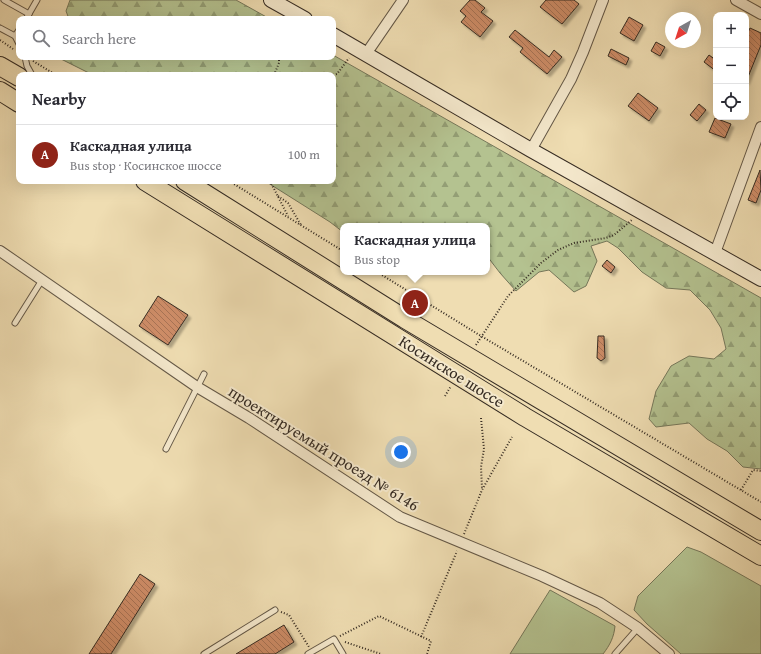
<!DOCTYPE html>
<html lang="en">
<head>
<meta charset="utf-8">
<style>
	body { margin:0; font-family:"Gentium Book Plus",serif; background:#f7f7f7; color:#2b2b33 }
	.controls { position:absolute; right:12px; top:12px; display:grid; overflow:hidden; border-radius:8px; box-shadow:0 4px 16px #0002 }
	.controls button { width:36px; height:36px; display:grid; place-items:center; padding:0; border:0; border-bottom:1px solid #e1e1e2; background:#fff; color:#2b2b33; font:20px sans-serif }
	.compass { position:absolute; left:665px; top:12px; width:36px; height:36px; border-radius:50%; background:#fff; box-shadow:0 4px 16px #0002; rotate:219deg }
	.you { position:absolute; left:401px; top:452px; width:14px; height:14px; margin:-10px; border:3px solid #fff; border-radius:50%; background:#1a73e8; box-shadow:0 0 0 6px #1a73e833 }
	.badge { display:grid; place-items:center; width:26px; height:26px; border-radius:50%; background:#8f2418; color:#fff; font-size:13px; font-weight:700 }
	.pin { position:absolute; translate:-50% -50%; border:2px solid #fff; box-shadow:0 1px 4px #0006 }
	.popup { position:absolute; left:340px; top:223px; width:150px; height:52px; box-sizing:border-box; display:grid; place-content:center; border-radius:8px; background:#fff; filter:drop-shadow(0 1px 3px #0005); font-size:13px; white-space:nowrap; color:#7c7c81 }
	.popup b { font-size:15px; color:#2b2b33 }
	.popup::after { content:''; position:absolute; left:50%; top:100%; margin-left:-8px; border:8px solid transparent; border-top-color:#fff }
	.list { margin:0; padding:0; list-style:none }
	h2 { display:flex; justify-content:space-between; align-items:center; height:52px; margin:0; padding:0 16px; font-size:17px }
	h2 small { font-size:13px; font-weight:400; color:#7c7c81 }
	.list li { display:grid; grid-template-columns:26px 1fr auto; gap:12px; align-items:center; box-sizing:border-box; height:60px; padding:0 16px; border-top:1px solid #e1e1e2 }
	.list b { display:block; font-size:15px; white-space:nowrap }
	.list p { margin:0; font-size:13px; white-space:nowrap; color:#7c7c81 }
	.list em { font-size:13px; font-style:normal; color:#7c7c81 }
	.icon { flex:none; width:22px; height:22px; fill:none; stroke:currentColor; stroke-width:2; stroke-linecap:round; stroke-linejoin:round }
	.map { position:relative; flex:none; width:761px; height:654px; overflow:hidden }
	.search { position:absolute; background:#fff; box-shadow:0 4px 16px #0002; left:16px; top:16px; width:320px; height:44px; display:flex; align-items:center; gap:10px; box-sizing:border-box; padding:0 14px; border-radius:8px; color:#7c7c81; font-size:15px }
	.panel { position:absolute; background:#fff; box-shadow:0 4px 16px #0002; left:16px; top:72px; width:320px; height:112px; border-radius:8px }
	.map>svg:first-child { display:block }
	.grass { fill:#b4c290; stroke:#75775a }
	.forest { fill:url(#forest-firs); stroke:#75775a }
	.building { fill:url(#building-back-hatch); stroke:#362c23; filter:url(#shadow) }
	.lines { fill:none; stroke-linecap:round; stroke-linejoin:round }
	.lane-casing { stroke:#645847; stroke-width:7 }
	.street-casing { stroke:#645847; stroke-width:12 }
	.secondary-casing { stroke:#362c23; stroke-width:16 }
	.highway-casing { stroke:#362c23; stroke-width:20 }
	.path { stroke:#362c23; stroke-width:2; stroke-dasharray:1 2; stroke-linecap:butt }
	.lane { stroke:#f5e9cd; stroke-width:5 }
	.street { stroke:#f5e9cd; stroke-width:10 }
	.secondary { stroke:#f5e9cd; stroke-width:14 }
	.highway { stroke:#efddb2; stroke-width:18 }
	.labels { text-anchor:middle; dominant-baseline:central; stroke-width:4; stroke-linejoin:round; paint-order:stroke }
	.street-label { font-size:16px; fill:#362c23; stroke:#f5e9cd }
</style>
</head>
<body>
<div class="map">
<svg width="761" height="654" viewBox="0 0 761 654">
	<defs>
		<pattern id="forest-firs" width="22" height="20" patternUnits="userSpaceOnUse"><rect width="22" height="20" fill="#b4c290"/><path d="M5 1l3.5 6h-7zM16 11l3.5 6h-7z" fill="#939e75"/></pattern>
		<pattern id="building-back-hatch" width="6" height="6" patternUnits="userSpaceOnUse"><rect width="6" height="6" fill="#ce8d67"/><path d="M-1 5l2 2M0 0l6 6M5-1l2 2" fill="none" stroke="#a87354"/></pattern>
		<filter id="shadow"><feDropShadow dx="3" dy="3" stdDeviation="1" flood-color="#0004"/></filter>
	</defs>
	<rect width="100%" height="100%" fill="#efddb2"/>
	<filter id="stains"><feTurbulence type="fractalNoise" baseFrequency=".005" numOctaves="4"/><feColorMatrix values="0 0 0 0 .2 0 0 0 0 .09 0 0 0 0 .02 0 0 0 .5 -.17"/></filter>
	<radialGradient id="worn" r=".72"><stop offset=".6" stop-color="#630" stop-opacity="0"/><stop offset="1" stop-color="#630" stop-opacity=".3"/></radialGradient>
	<g class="grass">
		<path d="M687 547 701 552 761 586V654H681L647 624 634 610 638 596Z"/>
		<path d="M550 590 615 626C614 637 610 645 603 654H510Z"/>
	</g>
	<g class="forest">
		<path d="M70 0H236L270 19H69L66 11Z"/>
		<path d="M333 55 761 298V469L743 467 727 451 707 439 689 423 656 427 649 419 656 391 671 366 689 356 714 359 726 349 721 328 710 310 690 290 666 288 642 272 618 248 607 241 591 246 597 261 586 286 574 292 549 270 539 272 516 291 500 273 487 256V226H343V232L330 222 265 181H333V75H93L59 58 333 57Z"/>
	</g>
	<g class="building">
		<path d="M470 0H475L485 8 481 12 493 21 480 37 461 22 466 16 460 11Z"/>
		<path d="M546 0H574L579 4 562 24 540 7Z"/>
		<path d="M629 17 643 25 634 41 620 33Z"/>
		<path d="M750 28 761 33V45L746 82V37Z"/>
		<path d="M515 30 549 57 554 50 562 57 547 74 520 52 523 48 509 37Z"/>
		<path d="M656 42 665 47 660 56 651 51Z"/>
		<path d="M611 49 629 58 626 65 608 56Z"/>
		<path d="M709 55 716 60V71L704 62Z"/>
		<path d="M638 93 658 108 649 121 628 106Z"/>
		<path d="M699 104 706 110 697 121 690 115Z"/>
		<path d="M715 118 731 124 725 138 709 132Z"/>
		<path d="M760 170 761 190 756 203 748 200Z"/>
		<path d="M607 260 615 267 611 273 602 266Z"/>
		<path d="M158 296 188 315 168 345 139 326Z"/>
		<path d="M598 336H604L605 358 601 361 597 358Z"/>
		<path d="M140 574 155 584 111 654H89Z"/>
		<path d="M284 625 294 642 275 654H236Z"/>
	</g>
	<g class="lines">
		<defs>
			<g id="lane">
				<path d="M4 0 29 14"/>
				<path d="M26 19 37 0"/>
				<path d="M0 28 15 36 19 44"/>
				<path d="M15 36 19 30"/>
				<path d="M25 57 27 66 32 75"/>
				<path d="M15 323 42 280"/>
				<path d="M166 449 204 374"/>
				<path d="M204 654 275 610"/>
				<path d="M308 654 334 639 343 654"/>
				<path d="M615 654 638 628"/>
			</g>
			<g id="street">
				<path d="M736 0 761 14"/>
				<path d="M366 54 403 0"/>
				<path d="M531 150 571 79 583 52 603 0"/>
				<path d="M0 251 197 387 249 418 400 517 542 576 600 603 638 628 669 654"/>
				<path d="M715 253 761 127"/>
			</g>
			<g id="secondary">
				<path d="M271 0 305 19"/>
				<path d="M333 35 531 150 761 279"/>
			</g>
			<g id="highway">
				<path d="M0 66 19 77"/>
				<path d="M0 91 19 103"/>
				<path d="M145 181 525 417 761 556"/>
				<path d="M185 181 405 319 761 531"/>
			</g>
		</defs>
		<use href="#lane" class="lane-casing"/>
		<use href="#street" class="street-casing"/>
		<use href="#secondary" class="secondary-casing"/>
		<use href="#highway" class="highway-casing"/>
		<g class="path">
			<path d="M0 40 13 49"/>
			<path d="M33 61 56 75"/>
			<path d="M274 75 279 63V57"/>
			<path d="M333 75 337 74 349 58"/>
			<path d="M229 181 343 251"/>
			<path d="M270 181 288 216"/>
			<path d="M278 196 288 203 301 225"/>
			<path d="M377 272 481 336 761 502"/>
			<path d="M476 345 508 296 541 263 558 250 574 243 606 238 614 235 633 219"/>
			<path d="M445 396 451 386"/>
			<path d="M481 418 484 449 481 467 482 488"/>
			<path d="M741 490 753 470 761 471"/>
			<path d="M464 534 482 490 512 437"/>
			<path d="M281 612 289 615 309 647"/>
			<path d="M340 636 379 616 431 641 427 654"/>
			<path d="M421 637 457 551"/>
			<path d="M345 642 381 654"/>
		</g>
		<use href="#lane" class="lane"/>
		<use href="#street" class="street"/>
		<use href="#secondary" class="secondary"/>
		<use href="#highway" class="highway"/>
	</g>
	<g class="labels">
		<g class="street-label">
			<text transform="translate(452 371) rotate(32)">Косинское шоссе</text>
			<text transform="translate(324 448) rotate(32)">проектируемый проезд № 6146</text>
		</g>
	</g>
	<rect width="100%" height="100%" filter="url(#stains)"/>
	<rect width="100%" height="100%" fill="url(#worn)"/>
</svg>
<div class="controls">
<button>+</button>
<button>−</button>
<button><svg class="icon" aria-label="locate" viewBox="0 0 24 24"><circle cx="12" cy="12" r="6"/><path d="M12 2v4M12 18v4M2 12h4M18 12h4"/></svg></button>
</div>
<svg class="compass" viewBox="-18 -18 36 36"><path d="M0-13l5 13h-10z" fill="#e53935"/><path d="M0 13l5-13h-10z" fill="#7c7c81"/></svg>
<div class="you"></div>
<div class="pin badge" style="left:415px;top:303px">A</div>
<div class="popup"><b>Каскадная улица</b>Bus stop</div>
<div class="search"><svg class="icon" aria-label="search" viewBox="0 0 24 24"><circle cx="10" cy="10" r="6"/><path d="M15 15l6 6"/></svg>Search here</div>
<section class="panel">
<h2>Nearby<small></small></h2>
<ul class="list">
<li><span class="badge">A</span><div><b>Каскадная улица</b><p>Bus stop · Косинское шоссе</p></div><em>100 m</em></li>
</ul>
</section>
</div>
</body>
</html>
